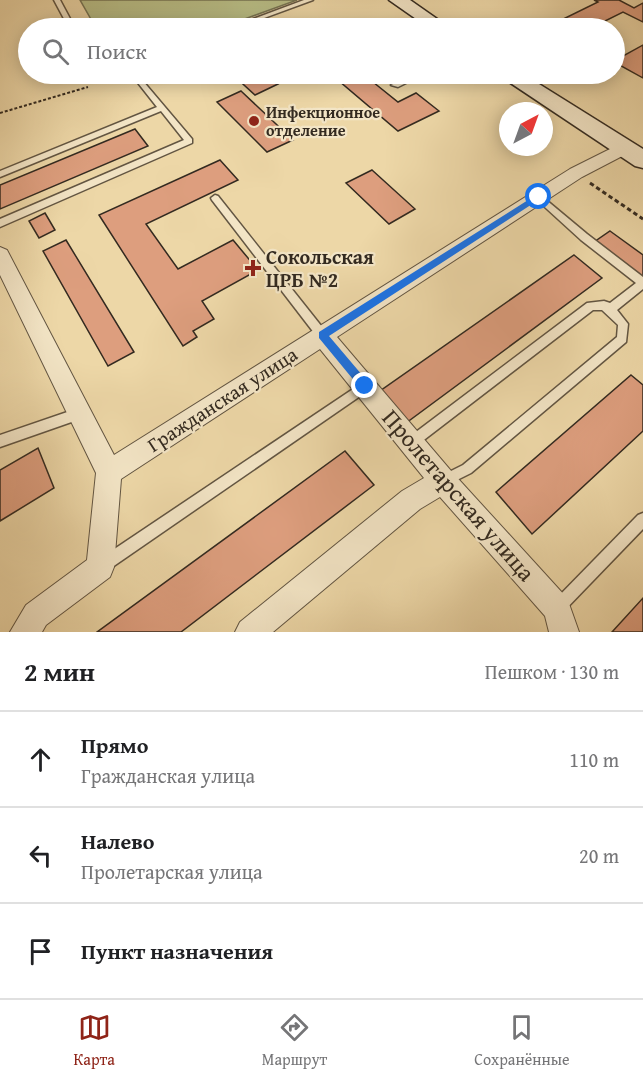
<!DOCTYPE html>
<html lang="ru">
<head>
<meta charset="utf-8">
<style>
	body { margin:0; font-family:"Gentium Book Plus",serif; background:#f6f6f6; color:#202124 }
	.compass { position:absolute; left:499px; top:102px; width:54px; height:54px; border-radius:50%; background:#fff; box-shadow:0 3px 15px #0003; rotate:41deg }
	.stop { position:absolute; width:18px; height:18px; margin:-14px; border:4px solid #1a73e8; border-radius:50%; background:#fff }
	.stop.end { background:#1a73e8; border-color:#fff; box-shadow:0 2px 6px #0008 }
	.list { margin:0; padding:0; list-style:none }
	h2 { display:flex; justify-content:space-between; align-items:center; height:78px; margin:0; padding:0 24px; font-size:26px }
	h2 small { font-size:20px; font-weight:400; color:#757577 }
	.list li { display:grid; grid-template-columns:39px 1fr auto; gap:18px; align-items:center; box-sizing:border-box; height:96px; padding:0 24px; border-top:2px solid #e0e0e0 }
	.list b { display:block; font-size:22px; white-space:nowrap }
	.list p { margin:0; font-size:20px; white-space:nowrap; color:#757577 }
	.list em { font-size:20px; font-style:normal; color:#757577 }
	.icon { flex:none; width:33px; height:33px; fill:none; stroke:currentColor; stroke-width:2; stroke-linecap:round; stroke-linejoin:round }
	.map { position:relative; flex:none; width:643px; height:632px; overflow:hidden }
	.search { position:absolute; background:#fff; box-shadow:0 3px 15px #0003; left:18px; right:18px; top:18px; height:66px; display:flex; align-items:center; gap:15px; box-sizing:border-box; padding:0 21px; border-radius:33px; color:#757577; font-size:22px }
	.sheet { height:366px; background:#fff }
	nav { display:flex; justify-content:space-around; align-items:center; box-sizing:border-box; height:84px; border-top:2px solid #e0e0e0; background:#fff; font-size:16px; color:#757577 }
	nav a { display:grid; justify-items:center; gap:3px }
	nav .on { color:#8f2418 }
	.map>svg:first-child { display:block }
	.green { fill:#b8be87; stroke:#767454; stroke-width:1.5 }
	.building { fill:#dd9e7e; stroke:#332a20; stroke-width:1.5 }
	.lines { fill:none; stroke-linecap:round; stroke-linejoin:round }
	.lane-casing { stroke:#625542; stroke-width:3 }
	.street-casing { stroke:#625542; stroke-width:2 }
	.secondary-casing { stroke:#332a20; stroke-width:3 }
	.path-far1 { stroke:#332a20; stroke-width:2; stroke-dasharray:3 2; stroke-linecap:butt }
	.path { stroke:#332a20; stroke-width:3; stroke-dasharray:4.5 3; stroke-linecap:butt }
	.lane { fill:#f3e5c6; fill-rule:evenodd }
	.street { fill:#f3e5c6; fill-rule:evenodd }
	.secondary { fill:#f3e5c6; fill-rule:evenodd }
	.route { fill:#1a73e8 }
	.poi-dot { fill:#8f2418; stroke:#f3e5c6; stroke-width:2 }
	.labels { text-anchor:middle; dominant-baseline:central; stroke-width:4.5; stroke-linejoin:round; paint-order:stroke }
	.far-poi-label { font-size:16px; font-weight:bold; fill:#332a20; stroke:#f3e5c6; text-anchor:start }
	.poi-label { font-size:20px; font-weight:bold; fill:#332a20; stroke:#f3e5c6; text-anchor:start }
	.street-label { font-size:20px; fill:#332a20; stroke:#f3e5c6 }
	.near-street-label { font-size:24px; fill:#332a20; stroke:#f3e5c6 }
</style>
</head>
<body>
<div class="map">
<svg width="643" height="632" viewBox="0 0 643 632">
	<rect width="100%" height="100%" fill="#edd7a7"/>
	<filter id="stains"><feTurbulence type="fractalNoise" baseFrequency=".00333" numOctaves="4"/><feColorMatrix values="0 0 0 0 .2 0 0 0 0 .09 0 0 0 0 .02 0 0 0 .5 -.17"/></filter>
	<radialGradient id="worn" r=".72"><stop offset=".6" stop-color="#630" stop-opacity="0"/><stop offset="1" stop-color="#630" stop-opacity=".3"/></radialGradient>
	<path class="green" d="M80 0H297L220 28H96Z"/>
	<g class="building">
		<path d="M594 0H619L634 8 643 3V22L623 12 591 28H553L549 26 598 2Z"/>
		<path d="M643 45V78L614 62V61Z"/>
		<path d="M232 74H266L278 84 255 95Z"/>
		<path d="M335 74H390L373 82 398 102 416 93 439 111 398 131 332 75Z"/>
		<path d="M241 91 293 140 267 152 217 102Z"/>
		<path d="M135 129 148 146 0 209V185Z"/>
		<path d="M220 160 238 180 146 224 178 269 233 240 258 270 202 301 214 319 193 331 197 337 183 346 99 215Z"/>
		<path d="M372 170 415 209 389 224 346 183Z"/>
		<path d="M45 213 55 230 39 238 29 221Z"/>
		<path d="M610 231 643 255V279L594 242Z"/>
		<path d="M66 240 134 352 108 366 43 251Z"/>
		<path d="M574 255 602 278 406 423 380 391Z"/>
		<path d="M631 375 643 385V431L532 534 496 492Z"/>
		<path d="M38 448 54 488 0 521V470Z"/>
		<path d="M345 451 374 485 181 632H97Z"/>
		<path d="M643 598V632H612Z"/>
	</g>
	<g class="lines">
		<defs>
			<g id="lane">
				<path d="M54 0H60L75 28H69Z"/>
				<path d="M304 0H313L237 28H229Z"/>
				<path d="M91 74H113L96 80H93Z"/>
				<path d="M131 74H137L192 139V143L0 227V219L184 140 161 111 0 177V171L157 107Z"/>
				<path d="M415 74H424L398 87 391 85Z"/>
				<path d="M539 194 587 234 643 277V289L617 310 628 324 626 342 471 473 443 487 439 485 437 481 439 477 463 465 617 337 618 325 602 310H593L416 446 412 448 408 446 406 442 408 438 587 303 604 301 610 303 636 283 581 240 536 199 535 197Z"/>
				<path d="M215 195 218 196 326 332 327 335 326 338 322 340 318 338 212 200 211 198Z"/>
				<path d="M365 381 369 382 371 386 369 390 108 570 103 572 98 570 96 565 98 560Z"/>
				<path d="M79 408 83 410 85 414 83 418 0 447V435Z"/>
				<path d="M643 513V529L562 613 557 615 552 613 550 608 552 603 638 515Z"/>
			</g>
			<path id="street" d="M624 142 630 144 632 148 630 152 582 177 337 337 452 472 567 598 579 632H549L545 616 440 497 420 509 273 632H235L240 622 402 491 424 478 320 349 121 479 114 567 110 577 46 625 42 632H10L26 605 87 560 96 473 0 275V247L7 250 114 455 570 169Z"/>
			<g id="secondary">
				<path d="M389 0H410L450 28H429Z"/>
				<path d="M500 74H523L643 149V168L635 166 503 78Z"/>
			</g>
		</defs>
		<use href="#lane" class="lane-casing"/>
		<use href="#street" class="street-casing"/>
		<use href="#secondary" class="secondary-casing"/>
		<path class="path-far1" d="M0 113 88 87"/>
		<path class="path" d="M590 183 643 219"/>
		<use href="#lane" class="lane"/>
		<use href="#street" class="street"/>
		<use href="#secondary" class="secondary"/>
	</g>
	<path class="route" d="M536 195 543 197 329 336 368 382V389H361L319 338V332Z"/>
	<g class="poi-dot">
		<circle cx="254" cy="121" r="6"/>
		<path d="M250 259h6v6h6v6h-6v6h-6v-6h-6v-6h6z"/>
	</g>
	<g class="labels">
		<g class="far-poi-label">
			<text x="266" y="112">Инфекционное<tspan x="266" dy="18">отделение</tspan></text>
		</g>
		<g class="poi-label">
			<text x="266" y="256">Сокольская<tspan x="266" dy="23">ЦРБ №2</tspan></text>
		</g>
		<g class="street-label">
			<text transform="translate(222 399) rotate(-33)">Гражданская улица</text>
		</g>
		<g class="near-street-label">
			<text transform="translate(459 495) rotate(49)">Пролетарская улица</text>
		</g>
	</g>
	<rect width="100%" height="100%" filter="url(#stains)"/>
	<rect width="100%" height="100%" fill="url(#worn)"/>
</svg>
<svg class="compass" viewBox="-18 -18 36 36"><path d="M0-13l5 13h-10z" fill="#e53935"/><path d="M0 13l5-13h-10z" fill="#757577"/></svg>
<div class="stop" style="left:539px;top:197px"></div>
<div class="stop end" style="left:365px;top:386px"></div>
<div class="search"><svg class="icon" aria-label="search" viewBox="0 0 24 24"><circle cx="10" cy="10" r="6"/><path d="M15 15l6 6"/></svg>Поиск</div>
</div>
<section class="sheet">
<h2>2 мин<small>Пешком · 130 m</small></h2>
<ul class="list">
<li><svg class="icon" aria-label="ahead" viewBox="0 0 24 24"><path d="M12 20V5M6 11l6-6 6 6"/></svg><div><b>Прямо</b><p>Гражданская улица</p></div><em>110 m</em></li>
<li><svg class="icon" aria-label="left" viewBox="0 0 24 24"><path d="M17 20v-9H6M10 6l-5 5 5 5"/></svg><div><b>Налево</b><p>Пролетарская улица</p></div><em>20 m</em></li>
<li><svg class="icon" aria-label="arrive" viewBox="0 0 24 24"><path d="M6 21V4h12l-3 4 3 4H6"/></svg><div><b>Пункт назначения</b></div></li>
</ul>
</section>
<nav>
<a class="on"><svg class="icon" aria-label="map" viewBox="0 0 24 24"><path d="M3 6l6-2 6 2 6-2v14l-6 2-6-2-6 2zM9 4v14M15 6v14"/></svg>Карта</a>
<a><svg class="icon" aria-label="directions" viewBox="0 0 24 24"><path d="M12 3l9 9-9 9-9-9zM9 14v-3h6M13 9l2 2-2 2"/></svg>Маршрут</a>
<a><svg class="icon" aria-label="saved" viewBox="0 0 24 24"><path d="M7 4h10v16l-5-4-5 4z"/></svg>Сохранённые</a>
</nav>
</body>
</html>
